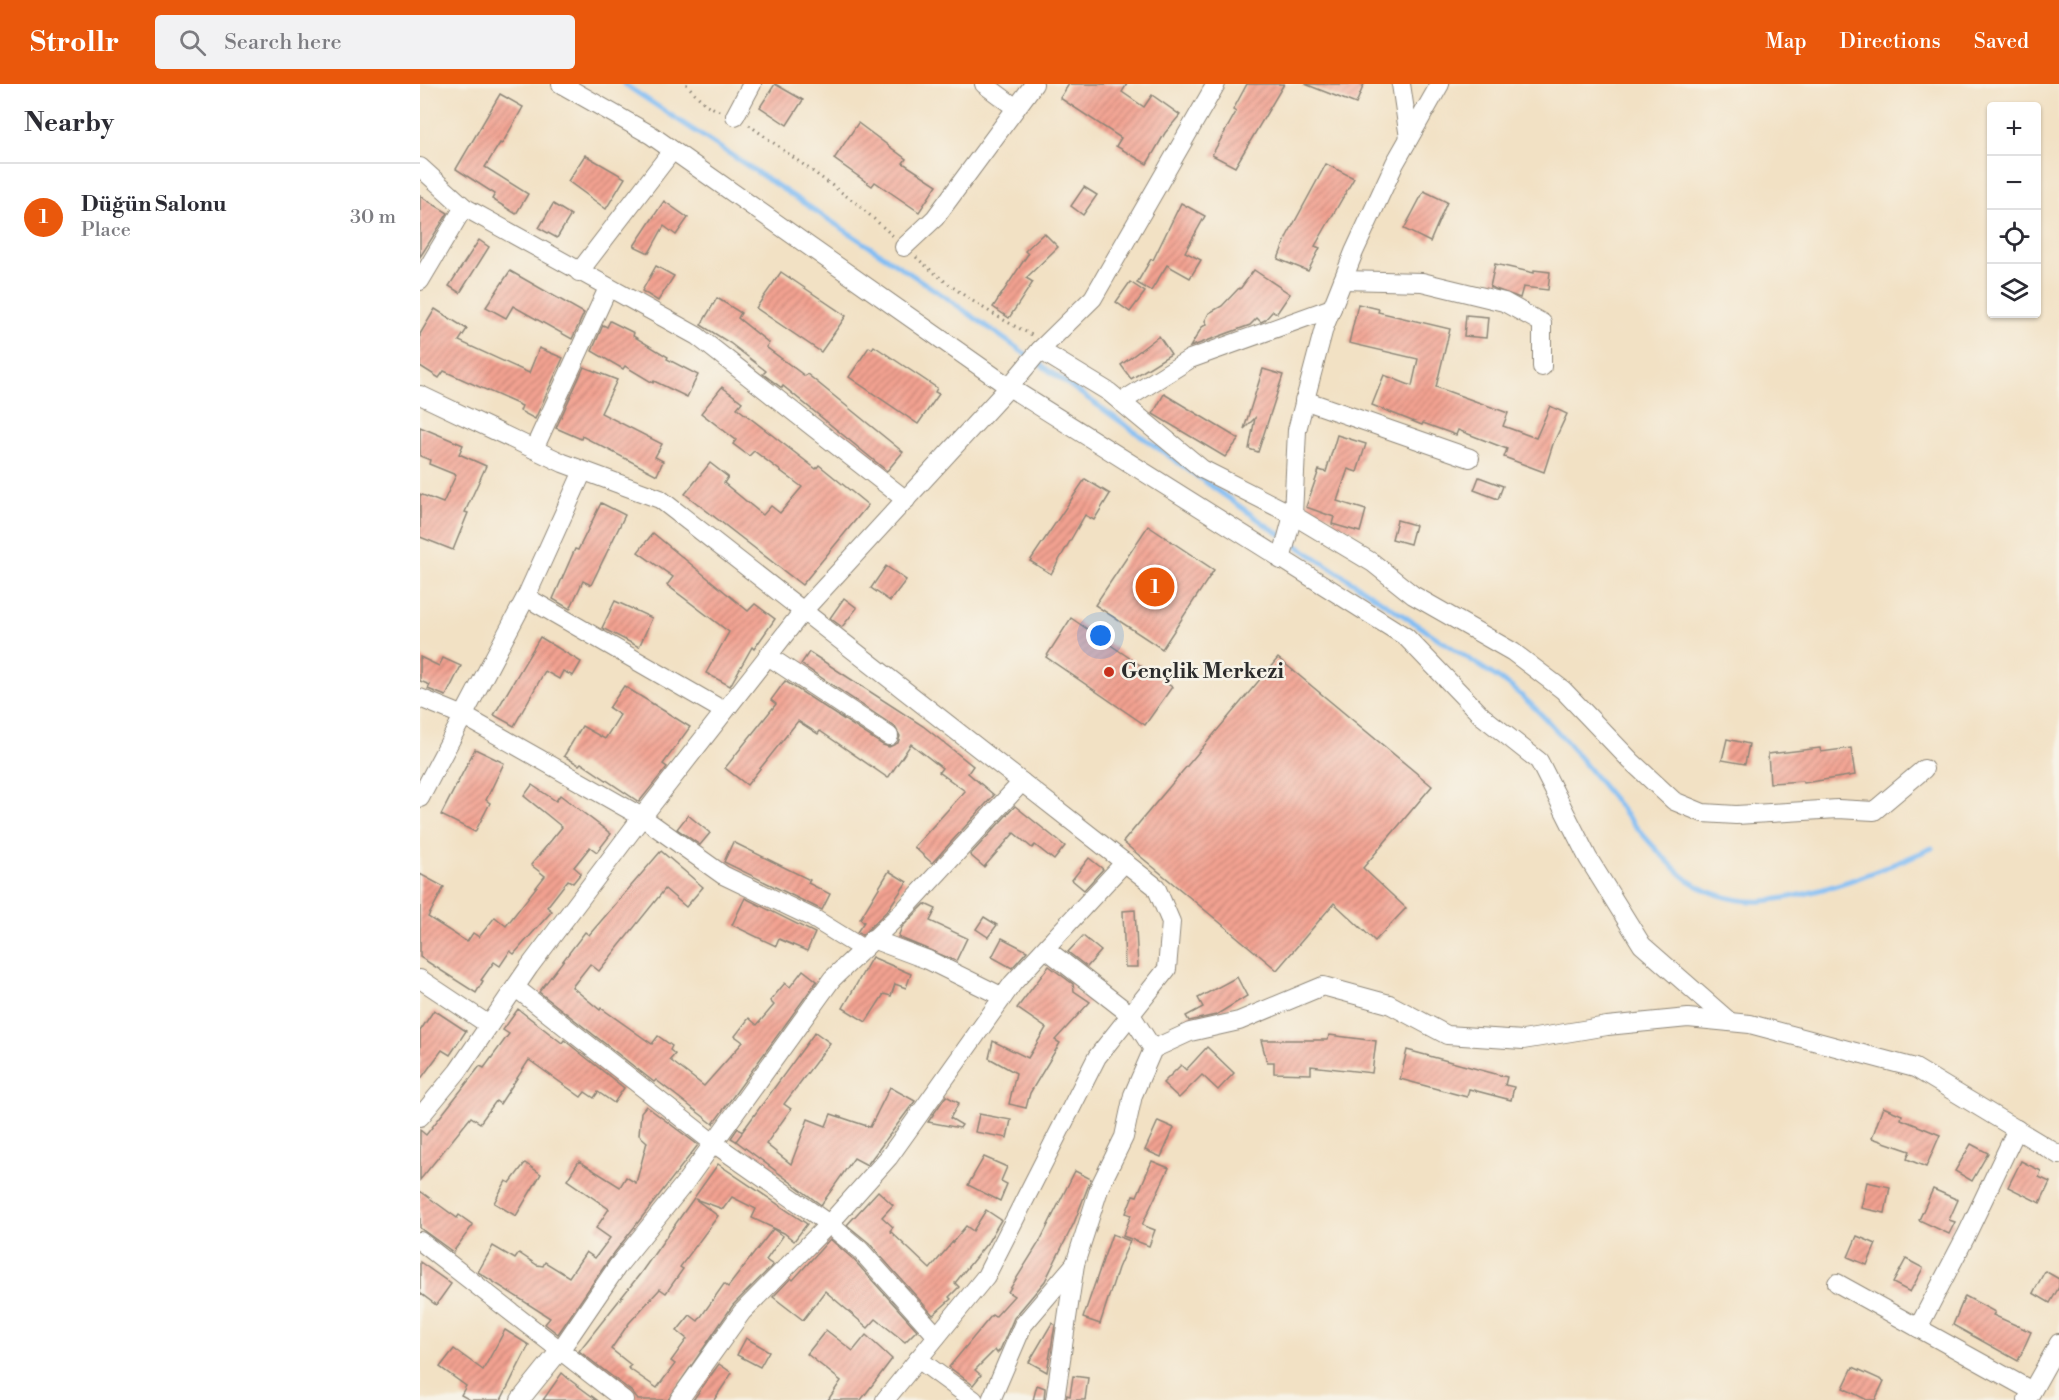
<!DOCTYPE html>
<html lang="en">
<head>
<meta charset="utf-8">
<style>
	body { margin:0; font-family:"Libre Bodoni",serif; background:#f2f2f3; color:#2b2b33 }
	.controls { position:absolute; right:18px; top:18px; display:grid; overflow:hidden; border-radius:6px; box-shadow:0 2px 4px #0004 }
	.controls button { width:54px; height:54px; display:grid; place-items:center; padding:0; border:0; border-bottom:2px solid #e1e1e2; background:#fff; color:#2b2b33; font:30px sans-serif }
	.you { position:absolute; left:681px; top:552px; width:21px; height:21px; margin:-15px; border:4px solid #fff; border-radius:50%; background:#1a73e8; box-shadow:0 0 0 9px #1a73e833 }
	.badge { display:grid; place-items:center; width:39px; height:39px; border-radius:50%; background:#ea580c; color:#fff; font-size:20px; font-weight:700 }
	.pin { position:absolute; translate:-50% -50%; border:3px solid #fff; box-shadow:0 2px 6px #0006 }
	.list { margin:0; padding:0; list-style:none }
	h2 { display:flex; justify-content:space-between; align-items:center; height:78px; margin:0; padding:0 24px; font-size:26px }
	h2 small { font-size:20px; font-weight:400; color:#7c7c81 }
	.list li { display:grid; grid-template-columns:39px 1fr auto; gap:18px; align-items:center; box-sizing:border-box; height:108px; padding:0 24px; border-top:2px solid #e1e1e2 }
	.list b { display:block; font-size:22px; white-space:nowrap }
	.list p { margin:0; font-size:20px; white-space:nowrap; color:#7c7c81 }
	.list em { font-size:20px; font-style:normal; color:#7c7c81 }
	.icon { flex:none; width:33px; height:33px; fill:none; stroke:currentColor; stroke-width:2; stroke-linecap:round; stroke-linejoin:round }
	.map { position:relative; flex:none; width:1639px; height:1316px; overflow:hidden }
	header { display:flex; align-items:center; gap:36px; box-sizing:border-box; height:84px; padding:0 30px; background:#ea580c; color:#fff }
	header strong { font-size:28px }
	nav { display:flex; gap:33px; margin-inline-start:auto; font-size:21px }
	.search { width:420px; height:54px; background:#f2f2f3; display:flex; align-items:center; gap:15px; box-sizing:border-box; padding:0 21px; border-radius:6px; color:#7c7c81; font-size:22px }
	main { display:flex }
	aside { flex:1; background:#fff }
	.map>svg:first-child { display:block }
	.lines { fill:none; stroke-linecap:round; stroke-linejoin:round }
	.stream { stroke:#81bdf4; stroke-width:5 }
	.building { fill:url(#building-hatch) }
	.minor-casing { stroke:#8e8678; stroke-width:20 }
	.path { stroke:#8e8678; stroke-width:3; stroke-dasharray:1.5 4.5; stroke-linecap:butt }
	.minor { stroke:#fff; stroke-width:18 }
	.poi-dot { fill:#c8321e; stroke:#f7f3e8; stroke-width:2 }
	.labels { text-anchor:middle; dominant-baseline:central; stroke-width:5; stroke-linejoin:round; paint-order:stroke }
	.poi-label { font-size:21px; font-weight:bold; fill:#2b2b2b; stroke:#f7f3e8; text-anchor:start }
</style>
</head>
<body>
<header>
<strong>Strollr</strong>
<div class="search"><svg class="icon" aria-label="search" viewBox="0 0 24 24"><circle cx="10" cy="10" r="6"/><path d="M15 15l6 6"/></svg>Search here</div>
<nav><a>Map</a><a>Directions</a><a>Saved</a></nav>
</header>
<main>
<aside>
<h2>Nearby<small></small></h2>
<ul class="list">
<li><span class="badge">1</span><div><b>Düğün Salonu</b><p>Place</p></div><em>30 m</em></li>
</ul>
</aside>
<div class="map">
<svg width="1639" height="1316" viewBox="0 0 1639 1316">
	<defs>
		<pattern id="building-hatch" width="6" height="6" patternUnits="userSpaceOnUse" patternTransform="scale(1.5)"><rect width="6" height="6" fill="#f3a291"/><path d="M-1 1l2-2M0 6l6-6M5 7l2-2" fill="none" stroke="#c58477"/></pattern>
	</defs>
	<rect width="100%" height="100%" fill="#f7f3e8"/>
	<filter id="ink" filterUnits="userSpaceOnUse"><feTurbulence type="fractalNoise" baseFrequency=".0167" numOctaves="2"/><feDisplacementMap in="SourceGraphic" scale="12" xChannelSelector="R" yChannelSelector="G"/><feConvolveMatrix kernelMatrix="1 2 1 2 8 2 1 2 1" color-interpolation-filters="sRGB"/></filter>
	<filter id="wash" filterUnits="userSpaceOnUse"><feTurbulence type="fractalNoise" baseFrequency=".008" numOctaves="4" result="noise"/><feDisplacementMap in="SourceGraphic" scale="24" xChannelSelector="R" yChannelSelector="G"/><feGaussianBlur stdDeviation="1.35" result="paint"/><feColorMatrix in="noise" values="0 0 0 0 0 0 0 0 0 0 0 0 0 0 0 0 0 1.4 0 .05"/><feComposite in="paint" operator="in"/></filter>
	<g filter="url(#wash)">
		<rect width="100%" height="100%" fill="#f2e1c4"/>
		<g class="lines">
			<path class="stream" d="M204 0 521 210 846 441 1090 602C1157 656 1198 733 1262 791 1280 808 1317 819 1343 817 1401 811 1459 787 1512 764"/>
		</g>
		<g id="blocks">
			<g class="building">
				<path d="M355 0 383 16 367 41 340 23Z"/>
				<path d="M649 0H707L702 8 724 23 732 11 760 31 745 49 727 80 696 62 701 54 640 14Z"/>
				<path d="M827 0H864L815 83 792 71 816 28 813 26Z"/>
				<path d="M885 0H944L936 20Z"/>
				<path d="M80 10 103 23 82 60 80 59 65 83 108 110 96 130 72 115 75 110 36 85Z"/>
				<path d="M438 39 486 75 483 79 517 101 499 128 455 98 452 102 414 75Z"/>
				<path d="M165 71 205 94 186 125 148 97Z"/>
				<path d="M906 80 934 94 895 162 900 164 888 187 858 175 867 152Z"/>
				<path d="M664 103 677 111 663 131 651 122Z"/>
				<path d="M1004 107 1027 118 1010 158 984 145Z"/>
				<path d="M0 112 28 129 0 173Z"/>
				<path d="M244 117 268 134 256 151 244 142 229 169 214 162Z"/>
				<path d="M761 119 785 132 765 168 781 176 770 194 747 181 731 207 717 199 731 175 733 176Z"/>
				<path d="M133 120 151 131 137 154 119 144Z"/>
				<path d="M624 149 638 163 606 194 613 198 589 234 573 223 608 170 605 167Z"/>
				<path d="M59 156 69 163 40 209 29 202Z"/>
				<path d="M1075 180 1114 189V186L1130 188 1128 206 1103 203 1100 214 1070 203Z"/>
				<path d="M236 182 254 192 238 217 222 207Z"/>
				<path d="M834 186 870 210 857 229 853 227 845 236 841 238 837 234 830 241 770 263 782 243 787 240 785 237 789 229 802 222 819 204 820 205Z"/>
				<path d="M90 187 164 229 152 255 93 222 86 234 66 223Z"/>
				<path d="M361 188 426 232 401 268 336 224Z"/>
				<path d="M710 198 725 208 710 228 696 218Z"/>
				<path d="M297 214 321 229 318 234 349 259 346 263 385 292 387 290 483 368 467 387 363 302 362 304 343 290 346 287 310 259 281 241Z"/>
				<path d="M938 220 959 225 958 228 1030 245 1016 303 1088 329 1083 342 1116 354 1130 322 1147 330 1133 360 1124 388 1084 373 1087 365 1038 346 1036 351 1003 339 1002 341 952 321 964 291 992 302 998 275 929 259Z"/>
				<path d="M15 225 47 245 39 257 109 289 119 264 143 274 115 335 100 327 102 322 24 287 19 294 0 282V250Z"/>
				<path d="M1046 231 1068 233 1066 254 1044 252Z"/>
				<path d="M190 237 214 249 213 252 248 273 247 275 278 291 267 313 234 297 233 299 205 282 203 285 172 267 183 241 187 243Z"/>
				<path d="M739 252 751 270 711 295 701 281Z"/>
				<path d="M454 262 517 304 515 308 519 310 498 340 429 293 449 263 452 265Z"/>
				<path d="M164 283 197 296 181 329 242 360 235 373 243 377 237 391 162 352 161 355 136 344Z"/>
				<path d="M843 285 863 291 838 368 829 365 835 334 824 345Z"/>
				<path d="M302 303 322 318 317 324 396 385 399 381 448 421 382 501 265 410 290 379 308 393 304 399 343 431 351 422 360 429 382 403 334 367 329 372 313 360 316 356 281 329Z"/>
				<path d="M744 310 819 355 805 373 733 330Z"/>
				<path d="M0 343 43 361 39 370 66 382 45 428 48 429 33 466 0 453V410L23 419 36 391 9 380 10 376 0 372Z"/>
				<path d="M917 351 946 360 937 388 928 385 917 417 946 426 940 448 912 440 914 433 886 423 899 386 906 388Z"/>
				<path d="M1059 393 1083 402 1078 415 1054 406Z"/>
				<path d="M665 395 690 410 674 436 665 431 631 490 610 477Z"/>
				<path d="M181 419 205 431 171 501 163 497 150 525 133 515 155 465 158 466Z"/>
				<path d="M977 436 995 441 990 460 972 455Z"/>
				<path d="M728 442 794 486 742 565 675 521Z"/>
				<path d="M233 449 328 527 335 520 355 535 334 565 332 563 310 602 286 589 309 548 247 501 253 493 218 468Z"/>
				<path d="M466 482 486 496 470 517 451 504Z"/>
				<path d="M424 514 437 524 422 543 410 534Z"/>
				<path d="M195 517 232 534 219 563 182 544Z"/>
				<path d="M651 534 752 603 725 641 626 573Z"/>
				<path d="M120 553 161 578 153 592 143 587 139 595 125 587 94 642 74 631Z"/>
				<path d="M389 568 503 642 553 682 548 689 574 711 512 779 494 763 545 707 519 688 522 684 491 660 468 694 400 647 398 650 378 637 327 701 305 684 356 620 351 616 365 597 463 661 469 663 478 659 480 652 475 643 381 580Z"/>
				<path d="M0 573 19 582 23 574 41 582 26 612 8 605 10 601 0 597Z"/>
				<path d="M858 574 1012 702 943 784 986 824 955 857 914 819 857 886 703 758Z"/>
				<path d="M204 602 270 643 243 680 247 683 219 718 161 679 159 681 144 672 162 642 185 655 200 631 189 624Z"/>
				<path d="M1307 655 1329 660 1325 680 1302 676Z"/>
				<path d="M1400 664 1401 668 1431 664 1435 691 1384 699 1383 697 1350 699 1348 670Z"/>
				<path d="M55 665 84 679 66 716 70 719 55 748 21 731Z"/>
				<path d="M112 701 136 717 140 711 191 750 177 768 170 763 154 783 161 789 153 799 148 796 127 823 132 827 94 870 90 867 80 882 74 878 61 896 63 897 56 909 0 873V790L24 803 8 833 47 858 53 849 59 853 75 833 86 842 125 792 111 781 142 743 104 712Z"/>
				<path d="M595 722 645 762 634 776 615 761 612 764 594 749 564 783 550 771Z"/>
				<path d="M268 731 290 749 280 761 257 745Z"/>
				<path d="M313 758 390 796 388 799 410 810 402 826 304 778Z"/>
				<path d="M241 767 283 803 266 823 245 805 179 887 170 880 152 903 180 926 181 924 232 960 238 952 252 962 250 966 255 970 250 976 284 1002 323 958 315 952 329 934 337 941 354 921 350 917 365 899 370 903 383 886 397 897 293 1040 236 996 234 998 119 908 165 848 169 851Z"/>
				<path d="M669 774 683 785 664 806 652 796Z"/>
				<path d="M469 787 487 798 467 827 442 851 437 848 444 838 440 835Z"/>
				<path d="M325 814 395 849 387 867 359 855 356 862 312 841Z"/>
				<path d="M505 820 516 825 510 837 547 854 536 877 478 853 482 843Z"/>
				<path d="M715 826 718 883H705L703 827Z"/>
				<path d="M564 833 577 841 568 853 556 845Z"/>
				<path d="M663 852 681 867 667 883 648 868Z"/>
				<path d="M582 854 607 867 592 884 572 873Z"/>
				<path d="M452 873 491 890 486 904 475 900 471 912 464 910 446 938 423 924Z"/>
				<path d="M629 882 653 900 654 907 670 918 635 956 640 959 610 1009 606 1024 589 1020 596 989 569 974 573 957 608 974 626 944 597 924Z"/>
				<path d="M817 893 827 912 796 931 769 937 766 932 783 923 778 914Z"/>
				<path d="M98 925 142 959 144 956 204 1004 194 1019 178 1008 174 1014 165 1008 161 1013 109 976 80 1020 76 1017 60 1039 51 1033 0 1096V1046L6 1051 60 982 64 984 89 950 83 946Z"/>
				<path d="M14 926 46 947 30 971 22 966 0 996V947Z"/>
				<path d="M395 948 410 959 364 1020 371 1025 346 1060 371 1080 388 1035 406 1042 411 1030 450 1043 470 1003 495 1017 447 1081 434 1074 401 1121 316 1057 322 1049 316 1057 311 1054 318 1044 322 1048Z"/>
				<path d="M909 951 956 957 952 989 891 982V990L854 989V978H847L841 956H908Z"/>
				<path d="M787 963 814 989 798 1006 782 991 759 1014 743 999 761 981 766 986Z"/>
				<path d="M987 966 1087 993 1085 1001 1094 1003 1091 1016 1049 1005 1047 1013 980 995Z"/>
				<path d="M526 1012 539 1019 530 1034 542 1041 540 1044 508 1038Z"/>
				<path d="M226 1022 278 1061 188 1177 138 1250 125 1240 130 1234 58 1188 73 1162 95 1175 99 1169 117 1181 123 1182 125 1178 149 1193 166 1168 175 1174 190 1154 176 1144 189 1125 147 1096 159 1077 200 1103 206 1093 216 1099 227 1058 219 1051 221 1028Z"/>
				<path d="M1463 1023 1482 1031 1481 1035 1520 1051 1506 1083 1487 1075 1490 1067 1452 1054Z"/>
				<path d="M559 1030 591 1036 587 1054 555 1048Z"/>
				<path d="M738 1037 754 1044 741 1073 725 1066Z"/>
				<path d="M1551 1060 1568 1069 1552 1097 1535 1087Z"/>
				<path d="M564 1073 587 1083 581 1097 587 1100 580 1117 548 1101Z"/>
				<path d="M732 1077 749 1084 722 1141 735 1146 729 1162 703 1152 711 1131 706 1129 713 1111 717 1112Z"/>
				<path d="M1601 1077 1621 1087 1619 1093 1630 1098 1620 1119 1588 1103Z"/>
				<path d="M105 1079 121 1090 96 1132 74 1119 86 1097 90 1099Z"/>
				<path d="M298 1080 387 1140 374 1157 364 1149 332 1134 336 1125 312 1113 303 1125 275 1115 298 1132 260 1183 263 1185 246 1209 240 1205 209 1239 191 1265 211 1281 208 1284 237 1304 255 1280 251 1277 267 1255 257 1247 270 1231 278 1237 304 1200 308 1203 353 1145 363 1152 346 1176 353 1181 313 1221 248 1316H218L211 1307 159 1267 220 1190Z"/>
				<path d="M655 1087 671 1095 654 1139 625 1197 594 1234 580 1266 577 1269 575 1266 555 1286 561 1291 553 1301 529 1283 572 1231 575 1233 594 1212 588 1208 620 1157Z"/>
				<path d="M1447 1098 1470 1103 1465 1129 1441 1124Z"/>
				<path d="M1513 1105 1538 1116 1529 1136 1535 1138 1529 1150 1499 1136Z"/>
				<path d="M0 1107 37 1134 39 1131 53 1141 33 1168 0 1144Z"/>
				<path d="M458 1107 473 1121 462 1133 473 1143 470 1147 510 1185 546 1142 553 1147 566 1126 581 1136 568 1158 535 1199 539 1203 529 1213 531 1215 513 1231 449 1159 427 1141Z"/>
				<path d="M692 1150 710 1157 698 1184 680 1240 663 1234Z"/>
				<path d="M1437 1152 1456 1160 1447 1181 1428 1173Z"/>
				<path d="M410 1155 433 1175 497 1246 485 1258 456 1235 448 1244 405 1207 383 1236 353 1213 371 1194 373 1196Z"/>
				<path d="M1486 1175 1503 1184 1490 1208 1473 1199Z"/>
				<path d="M0 1178 31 1200 16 1221 0 1209Z"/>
				<path d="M1625 1187 1639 1195V1203L1630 1219 1613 1209Z"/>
				<path d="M1545 1212 1575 1228 1573 1231 1611 1248 1598 1277 1533 1241Z"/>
				<path d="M632 1239 635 1241 627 1288 609 1278Z"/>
				<path d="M85 1246 109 1261 81 1316H50L41 1311 46 1302 20 1283 34 1265 63 1286Z"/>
				<path d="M406 1246 433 1267 446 1251 472 1275 441 1316H408L421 1297 387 1270Z"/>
				<path d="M326 1254 349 1267 340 1283 317 1271Z"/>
				<path d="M299 1280 312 1289 294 1316H273Z"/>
				<path d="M1433 1283 1464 1297 1455 1316H1447L1423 1304Z"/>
				<path d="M142 1289 150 1296 177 1316H123Z"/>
				<path d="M653 1292 668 1294 665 1316H646L647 1311 650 1312Z"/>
				<path d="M617 1301 625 1304 624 1316H613Z"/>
			</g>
		</g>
	</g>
	<g filter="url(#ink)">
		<use href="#blocks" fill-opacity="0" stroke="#8e8678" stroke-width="1.5"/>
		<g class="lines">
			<defs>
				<g id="minor">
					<path d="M141 0 231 51 589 303 986 553 1062 632 1119 677 1168 774 1222 861 1310 938"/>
					<path d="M564 0 596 24"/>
					<path d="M981 0 989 54"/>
					<path d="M315 32 332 0"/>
					<path d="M0 83 44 123 277 252 486 416"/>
					<path d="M484 163 515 134 614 0"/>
					<path d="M159 188 252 67"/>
					<path d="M923 196 1002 198 1084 218 1122 239V283"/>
					<path d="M0 197 44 123"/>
					<path d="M620 266 689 308 782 385 873 431 953 479 993 511 1093 568 1143 606 1211 677 1254 717 1283 729 1316 731 1418 725 1454 727 1504 685"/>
					<path d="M0 311 143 379 240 415 736 803 751 838 747 885 677 973 566 1192 465 1316"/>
					<path d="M884 316 1050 374"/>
					<path d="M701 318 770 275 912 224"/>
					<path d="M114 365 188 204"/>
					<path d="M861 476 873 431 877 346 904 244 934 168 975 79 1020 0"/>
					<path d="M106 513 304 627"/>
					<path d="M348 572 469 652"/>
					<path d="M0 614 44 632 222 733 303 791 393 834 443 865"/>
					<path d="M0 714 106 513 163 387"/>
					<path d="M452 855 508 876 583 913"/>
					<path d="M626 865 711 931 733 965 713 1011 704 1053 680 1102 655 1180 635 1316"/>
					<path d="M0 895 69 941"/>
					<path d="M96 904 292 1058 409 1140 441 1167 517 1252"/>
					<path d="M733 965 770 948 819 937 903 902 969 920 1027 951 1103 956 1187 942 1268 934 1330 940 1495 984 1639 1071"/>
					<path d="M0 1033 38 987 109 883 222 733 383 527 589 303 620 266 673 214 796 0"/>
					<path d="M0 1157 204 1316"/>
					<path d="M1417 1199 1612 1307"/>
					<path d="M1498 1244 1546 1152 1597 1045"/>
					<path d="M498 1275 554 1316"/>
					<path d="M100 1316 141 1265 197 1183 264 1100 412 895 482 828 602 698"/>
					<path d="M259 1316 322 1228 409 1140 469 1073 593 899 705 778"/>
					<path d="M571 1316 603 1241 655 1180"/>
					<path d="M1607 1316 1639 1259"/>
				</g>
			</defs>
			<use href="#minor" class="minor-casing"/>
			<g class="path">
				<path d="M266 0 285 20 299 27"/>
				<path d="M329 41 436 119 473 152"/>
				<path d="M496 173C531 205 570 230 612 251"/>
			</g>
			<use href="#minor" class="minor"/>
		</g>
	</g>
	<circle class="poi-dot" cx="689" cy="588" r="6"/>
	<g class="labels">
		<g class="poi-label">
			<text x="701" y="588">Gençlik Merkezi</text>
		</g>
	</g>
</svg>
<div class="controls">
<button>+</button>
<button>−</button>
<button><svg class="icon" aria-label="locate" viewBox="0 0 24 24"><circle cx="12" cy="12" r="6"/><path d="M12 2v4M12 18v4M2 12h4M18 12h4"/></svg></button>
<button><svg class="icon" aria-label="layers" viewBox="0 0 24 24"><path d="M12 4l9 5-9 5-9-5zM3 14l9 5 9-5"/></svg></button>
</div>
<div class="you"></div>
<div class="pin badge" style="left:735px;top:503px">1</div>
</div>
</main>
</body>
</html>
